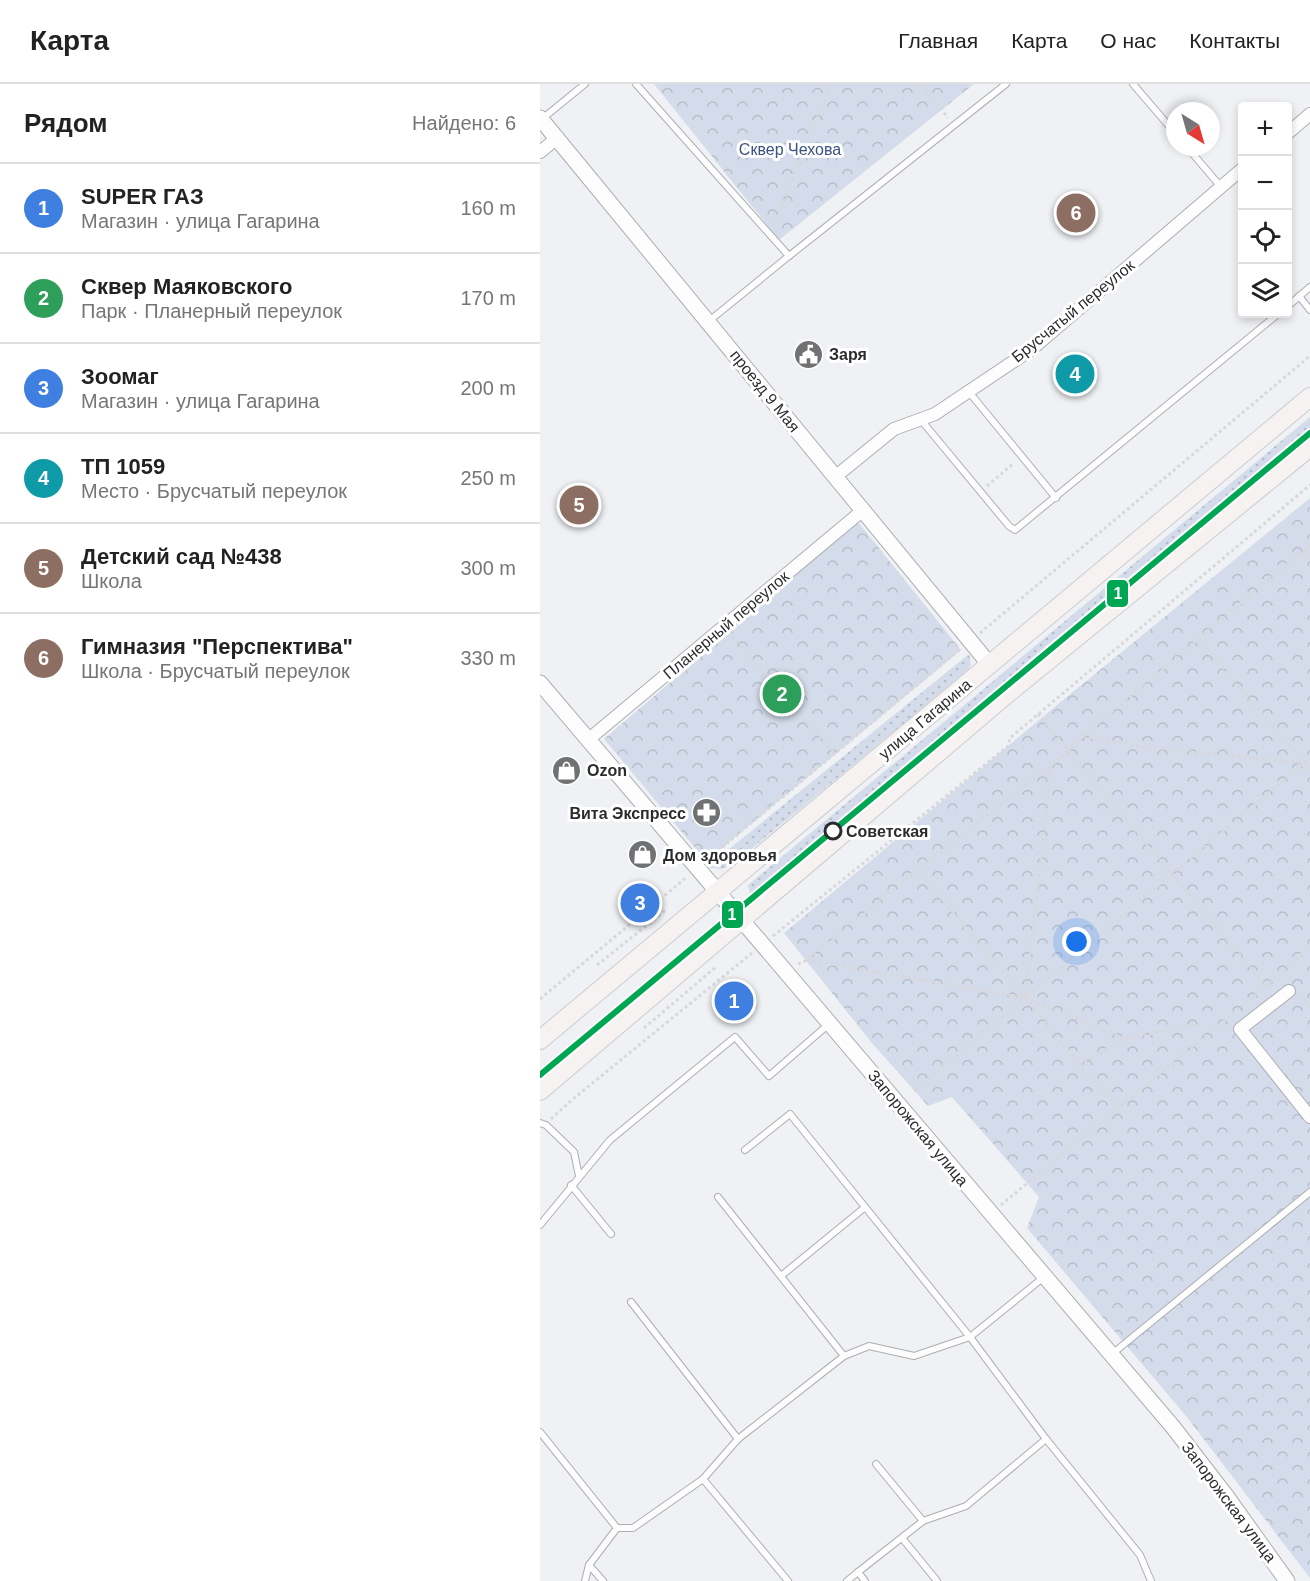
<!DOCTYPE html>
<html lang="ru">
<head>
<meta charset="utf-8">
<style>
	body { margin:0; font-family:Helvetica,sans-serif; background:#f6f6f6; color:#222 }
	.controls { position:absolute; right:18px; top:18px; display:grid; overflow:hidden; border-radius:6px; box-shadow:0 3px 9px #0003 }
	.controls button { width:54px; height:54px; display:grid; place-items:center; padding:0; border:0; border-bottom:2px solid #e0e0e0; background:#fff; color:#222; font:30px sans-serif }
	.compass { position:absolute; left:626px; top:18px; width:54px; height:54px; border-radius:50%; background:#fff; box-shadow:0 3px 9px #0003; rotate:143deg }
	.you { position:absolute; left:537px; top:858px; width:21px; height:21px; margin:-15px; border:4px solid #fff; border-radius:50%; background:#1a73e8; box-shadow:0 0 0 9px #1a73e833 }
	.badge { display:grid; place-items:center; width:39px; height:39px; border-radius:50%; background:#ea580c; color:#fff; font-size:20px; font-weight:700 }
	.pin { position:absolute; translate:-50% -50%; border:3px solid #fff; box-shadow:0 2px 6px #0006 }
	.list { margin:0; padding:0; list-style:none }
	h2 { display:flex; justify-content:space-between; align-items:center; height:78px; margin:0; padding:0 24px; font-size:26px }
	h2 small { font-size:20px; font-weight:400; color:#767676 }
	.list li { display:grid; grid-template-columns:39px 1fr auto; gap:18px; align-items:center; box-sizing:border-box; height:90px; padding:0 24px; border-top:2px solid #e0e0e0 }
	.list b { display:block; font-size:22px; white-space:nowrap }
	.list p { margin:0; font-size:20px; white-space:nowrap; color:#767676 }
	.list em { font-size:20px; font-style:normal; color:#767676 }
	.icon { flex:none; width:33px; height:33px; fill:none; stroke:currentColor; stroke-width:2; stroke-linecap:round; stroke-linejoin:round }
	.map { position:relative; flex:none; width:770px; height:1497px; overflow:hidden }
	header { display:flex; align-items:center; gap:36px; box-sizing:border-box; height:84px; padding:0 30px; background:#fff; border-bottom:2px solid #e0e0e0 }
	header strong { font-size:28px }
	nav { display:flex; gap:33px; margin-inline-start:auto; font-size:21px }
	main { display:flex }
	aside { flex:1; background:#fff }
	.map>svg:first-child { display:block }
	.grass { fill:url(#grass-dots) }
	.park { fill:url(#park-crowns) }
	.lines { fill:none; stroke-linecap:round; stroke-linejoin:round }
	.service-casing { stroke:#adaeb1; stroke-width:8 }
	.minor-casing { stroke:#adaeb1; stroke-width:14 }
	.tertiary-casing { stroke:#adaeb1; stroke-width:17 }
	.primary-casing { stroke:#cbcccd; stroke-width:20 }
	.path { stroke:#d8d8da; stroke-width:3; stroke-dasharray:3 3; stroke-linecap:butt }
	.service { stroke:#fdfdfd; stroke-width:6 }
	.minor { stroke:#fdfdfd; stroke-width:12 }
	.tertiary { stroke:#fdfdfd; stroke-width:15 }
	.primary { stroke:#f6f2f1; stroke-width:18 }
	.metro-1-casing { stroke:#fff; stroke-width:10 }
	.metro-1 { stroke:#00a651; stroke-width:6 }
	.stop-dot { fill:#fff; stroke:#2b2c2e; stroke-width:3 }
	.labels { text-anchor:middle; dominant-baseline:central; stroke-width:6; stroke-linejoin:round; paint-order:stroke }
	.park-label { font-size:16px; fill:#3c5282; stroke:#fff }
	.street-label { font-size:16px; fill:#2b2c2e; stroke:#fff }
	.poi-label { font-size:16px; font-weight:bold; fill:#2b2c2e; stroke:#fff; text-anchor:start }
	.stop-label { font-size:16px; font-weight:bold; fill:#2b2c2e; stroke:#fff; text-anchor:start }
	.line-badge { stroke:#fff; stroke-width:2 }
	.badge-label { font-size:16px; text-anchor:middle; font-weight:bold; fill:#fff }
</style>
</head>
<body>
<header>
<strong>Карта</strong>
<nav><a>Главная</a><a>Карта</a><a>О нас</a><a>Контакты</a></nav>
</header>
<main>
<aside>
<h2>Рядом<small>Найдено: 6</small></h2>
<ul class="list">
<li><span class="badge" style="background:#3f7fe0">1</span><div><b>SUPER ГАЗ</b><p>Магазин · улица Гагарина</p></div><em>160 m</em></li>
<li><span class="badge" style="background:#2e9e5b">2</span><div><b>Сквер Маяковского</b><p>Парк · Планерный переулок</p></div><em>170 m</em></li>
<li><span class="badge" style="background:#3f7fe0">3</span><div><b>Зоомаг</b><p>Магазин · улица Гагарина</p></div><em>200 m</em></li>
<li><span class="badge" style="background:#0f9aa8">4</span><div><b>ТП 1059</b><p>Место · Брусчатый переулок</p></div><em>250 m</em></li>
<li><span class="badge" style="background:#8d6e63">5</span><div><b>Детский сад №438</b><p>Школа</p></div><em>300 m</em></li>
<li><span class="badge" style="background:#8d6e63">6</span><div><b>Гимназия &quot;Перспектива&quot;</b><p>Школа · Брусчатый переулок</p></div><em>330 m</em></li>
</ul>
</aside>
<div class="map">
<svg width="770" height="1497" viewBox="0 0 770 1497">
	<defs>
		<pattern id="grass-dots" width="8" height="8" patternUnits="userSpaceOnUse" patternTransform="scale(1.5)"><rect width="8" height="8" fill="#d4dceb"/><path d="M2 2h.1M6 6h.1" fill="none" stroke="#b6bdca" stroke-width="1.8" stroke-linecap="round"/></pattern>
		<pattern id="park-crowns" width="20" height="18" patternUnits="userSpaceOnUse" patternTransform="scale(1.5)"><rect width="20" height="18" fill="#d4dceb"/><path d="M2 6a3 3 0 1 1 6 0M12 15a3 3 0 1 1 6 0" fill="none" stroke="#b6bdca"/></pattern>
	</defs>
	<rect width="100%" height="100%" fill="#eff1f4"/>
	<g class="grass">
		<path d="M770 333V349L216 810 210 809 208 801Z"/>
		<path d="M429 570 431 581 426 588 193 780 181 785 167 783Z"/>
	</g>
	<g class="park">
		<path d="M114 0H434L239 156Z"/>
		<path d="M770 414V1494L646 1332 487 1144 499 1113 412 1013 388 1022 331 958 244 849 517 621Z"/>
		<path d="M318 438 421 566 166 777 64 655Z"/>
	</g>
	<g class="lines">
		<defs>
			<g id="service">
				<path d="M96 0 249 172 169 237"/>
				<path d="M593 0 635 49"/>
				<path d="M2 35 45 0"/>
				<path d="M647 63 681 103"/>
				<path d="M249 172 466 0"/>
				<path d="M759 212 770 226"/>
				<path d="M748 222 770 203"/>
				<path d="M429 308 516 414"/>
				<path d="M381 336 469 442 475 446 738 230"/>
				<path d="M0 1039 6 1041 34 1068 39 1092"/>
				<path d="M205 1066 250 1030 430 1253 506 1355 426 1422 383 1437 318 1488 325 1497"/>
				<path d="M31 1101 71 1150"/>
				<path d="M178 1113 304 1272"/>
				<path d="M0 1141 70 1056 195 953 229 992 289 940"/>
				<path d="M241 1192 324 1124"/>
				<path d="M91 1218 198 1355"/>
				<path d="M572 1270 770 1108"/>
				<path d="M0 1348 77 1444H93L163 1395 198 1355 304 1272 329 1262 374 1272 430 1253 504 1193"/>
				<path d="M506 1355 600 1471 611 1497"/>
				<path d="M336 1380 383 1437"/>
				<path d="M163 1395 248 1497"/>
				<path d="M362 1454 397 1497"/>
				<path d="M49 1481 63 1497"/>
				<path d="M45 1497 49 1481 77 1444"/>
				<path d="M307 1497 318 1488"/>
			</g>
			<g id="minor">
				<path d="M748 49 770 30"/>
				<path d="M0 68 17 54"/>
				<path d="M295 393 354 345 395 330 492 265 702 85"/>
				<path d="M49 655 322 427"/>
				<path d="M749 907 700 945 770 1033"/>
			</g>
			<g id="tertiary">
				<path d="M0 34 450 581"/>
				<path d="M0 599 633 1343 687 1413 747 1497"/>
			</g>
			<g id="primary">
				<path d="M0 956 770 313"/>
				<path d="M0 1007 467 610 770 363"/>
			</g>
		</defs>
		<use href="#service" class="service-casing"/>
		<use href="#minor" class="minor-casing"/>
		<use href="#tertiary" class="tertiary-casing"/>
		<use href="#primary" class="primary-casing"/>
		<g class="path">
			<path d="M382 0 408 34"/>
			<path d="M234 140 291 0"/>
			<path d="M447 402 474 379"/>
			<path d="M762 468 770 477"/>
			<path d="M440 549 770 272"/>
			<path d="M192 552 233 601"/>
			<path d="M659 555 770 686"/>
			<circle cx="243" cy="614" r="17"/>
			<path d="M255 626 295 670"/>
			<path d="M498 630 726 902 732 904"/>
			<path d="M543 652 609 664 764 679"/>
			<path d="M168 775 419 566"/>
			<path d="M377 786 486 914 539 981 579 1023"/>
			<path d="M233 852 468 662 470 654 770 401"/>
			<path d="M267 876 486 914 586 955 656 940"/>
			<path d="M258 880 267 876 377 786 529 667 543 652 770 461"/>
			<path d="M57 881 126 826"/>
			<path d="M761 911 770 922"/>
			<path d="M486 912 511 681"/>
			<path d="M0 915 147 793"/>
			<path d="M104 944 176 883"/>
			<path d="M539 981 586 955"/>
			<path d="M374 1007 770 674"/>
			<path d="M11 1035 33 1015 212 869"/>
			<path d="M461 1121 726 902 770 863"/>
		</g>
		<use href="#service" class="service"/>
		<use href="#minor" class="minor"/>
		<use href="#tertiary" class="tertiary"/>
		<use href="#primary" class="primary"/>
		<defs>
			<path id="metro-1" d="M0 991 770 349"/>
		</defs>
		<use href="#metro-1" class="metro-1-casing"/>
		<use href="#metro-1" class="metro-1"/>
	</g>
	<defs>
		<symbol id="civic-disc" viewBox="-11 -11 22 22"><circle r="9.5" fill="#707173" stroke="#fff"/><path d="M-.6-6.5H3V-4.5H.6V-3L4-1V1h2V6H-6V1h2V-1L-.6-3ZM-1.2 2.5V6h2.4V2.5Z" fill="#fff"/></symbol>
		<symbol id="shop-disc" viewBox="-11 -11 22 22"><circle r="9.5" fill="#707173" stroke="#fff"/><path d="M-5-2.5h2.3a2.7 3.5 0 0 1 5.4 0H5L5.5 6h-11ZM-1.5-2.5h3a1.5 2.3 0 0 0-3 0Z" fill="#fff"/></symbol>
		<symbol id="pharmacy-disc" viewBox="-11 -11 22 22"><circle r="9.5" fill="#707173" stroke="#fff"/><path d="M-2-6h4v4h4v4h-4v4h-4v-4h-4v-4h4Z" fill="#fff"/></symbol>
	</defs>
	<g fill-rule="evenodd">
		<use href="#civic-disc" x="252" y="254" width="33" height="33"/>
		<use href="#shop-disc" x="10" y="670" width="33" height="33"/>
		<use href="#pharmacy-disc" x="150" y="712" width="33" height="33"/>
		<use href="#shop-disc" x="86" y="754" width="33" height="33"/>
	</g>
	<circle class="stop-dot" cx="293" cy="747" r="8"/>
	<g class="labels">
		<g class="park-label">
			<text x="250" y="65">Сквер Чехова</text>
		</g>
		<g class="street-label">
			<text transform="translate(533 227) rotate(-39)">Брусчатый переулок</text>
			<text transform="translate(225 307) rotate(51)">проезд 9 Мая</text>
			<text transform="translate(186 541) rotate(-40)">Планерный переулок</text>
			<text transform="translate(385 635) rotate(-40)">улица Гагарина</text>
			<text transform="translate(378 1044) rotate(50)">Запорожская улица</text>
			<text transform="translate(689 1418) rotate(53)">Запорожская улица</text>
		</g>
		<g class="poi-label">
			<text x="289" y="270">Заря</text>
			<text x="47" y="686">Ozon</text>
			<text x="146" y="729" text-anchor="end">Вита Экспресс</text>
			<text x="123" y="771">Дом здоровья</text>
		</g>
		<g class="stop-label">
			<text x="306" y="747">Советская</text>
		</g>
	</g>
	<g class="line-badge">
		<rect x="566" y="495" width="23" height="29" rx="6" fill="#00a651"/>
		<rect x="181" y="816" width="23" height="29" rx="6" fill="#00a651"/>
	</g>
	<g class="badge-label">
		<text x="578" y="515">1</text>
		<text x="192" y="836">1</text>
	</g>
</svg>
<div class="controls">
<button>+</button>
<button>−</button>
<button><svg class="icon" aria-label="locate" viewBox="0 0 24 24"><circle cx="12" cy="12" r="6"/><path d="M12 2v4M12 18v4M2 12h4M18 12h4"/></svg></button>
<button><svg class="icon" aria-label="layers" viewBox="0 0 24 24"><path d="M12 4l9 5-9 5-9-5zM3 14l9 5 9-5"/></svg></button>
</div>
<svg class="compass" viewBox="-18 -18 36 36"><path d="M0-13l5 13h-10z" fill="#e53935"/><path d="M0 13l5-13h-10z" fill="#767676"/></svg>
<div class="you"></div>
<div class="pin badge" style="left:194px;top:917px;background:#3f7fe0">1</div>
<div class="pin badge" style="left:242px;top:610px;background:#2e9e5b">2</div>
<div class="pin badge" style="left:100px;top:819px;background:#3f7fe0">3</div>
<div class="pin badge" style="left:535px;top:290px;background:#0f9aa8">4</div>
<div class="pin badge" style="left:39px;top:421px;background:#8d6e63">5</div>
<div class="pin badge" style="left:536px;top:129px;background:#8d6e63">6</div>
</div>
</main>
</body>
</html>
